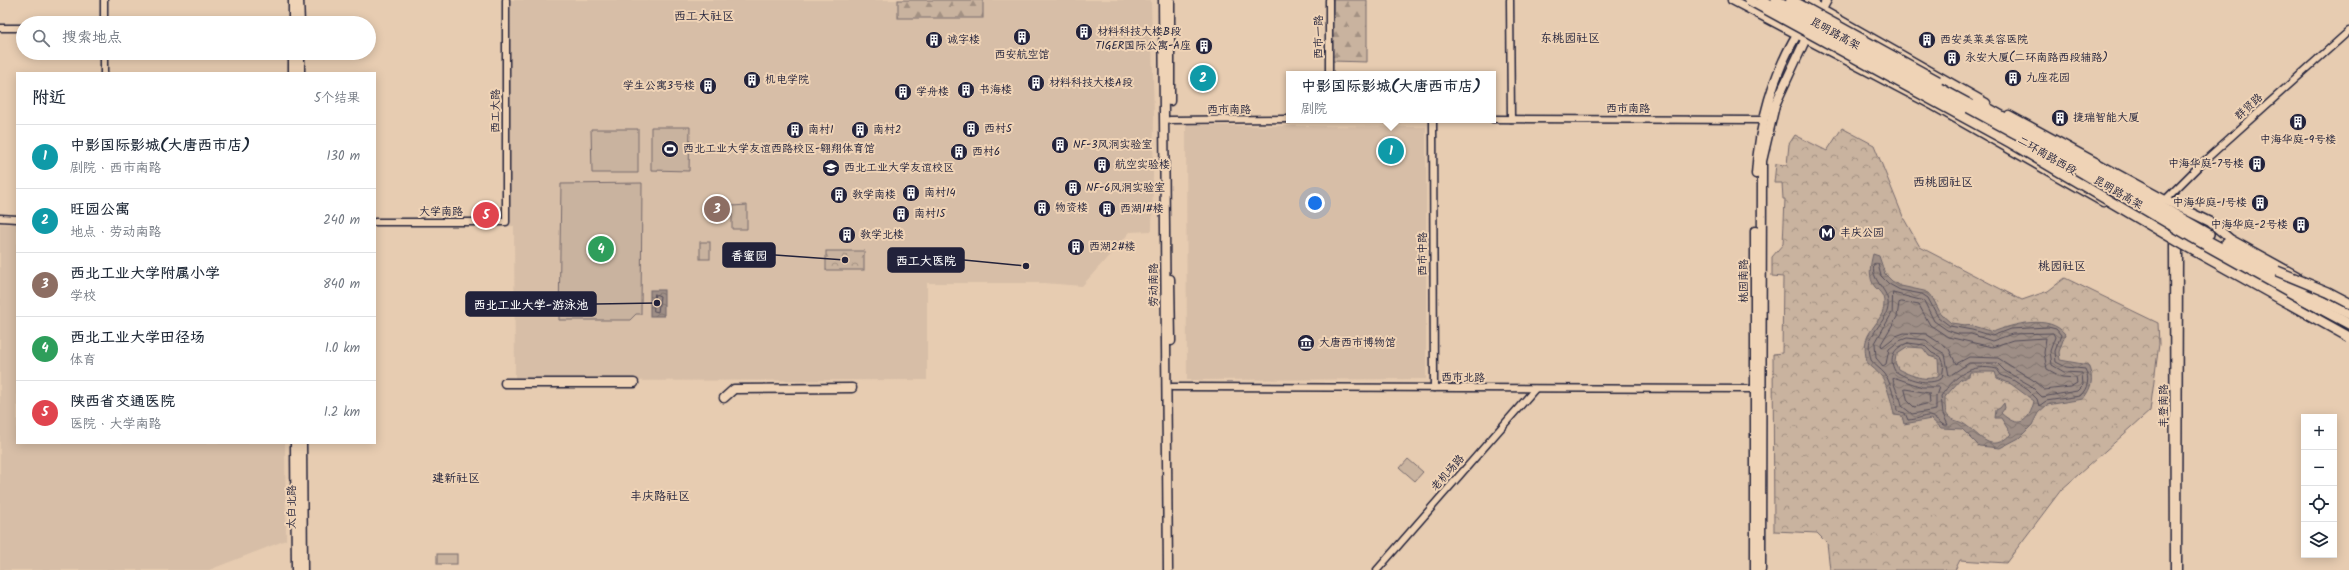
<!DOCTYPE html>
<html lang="zh">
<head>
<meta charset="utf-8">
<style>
	body { margin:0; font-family:Kalam,"LXGW WenKai TC",sans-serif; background:#f6f6f7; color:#1f2937 }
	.controls { position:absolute; right:12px; bottom:12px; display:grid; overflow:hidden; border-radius:0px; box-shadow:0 2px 10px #0003 }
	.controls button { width:36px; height:36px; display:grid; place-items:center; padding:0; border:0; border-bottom:1px solid #e0e1e3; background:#fff; color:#1f2937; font:20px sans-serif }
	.you { position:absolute; left:1315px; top:203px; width:14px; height:14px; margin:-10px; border:3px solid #fff; border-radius:50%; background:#1a73e8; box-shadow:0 0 0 6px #1a73e833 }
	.badge { display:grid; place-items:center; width:26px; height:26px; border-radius:50%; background:#db2777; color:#fff; font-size:13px; font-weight:700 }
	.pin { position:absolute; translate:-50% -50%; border:2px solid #fff; box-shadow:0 1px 4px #0006 }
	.popup { position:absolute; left:1286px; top:71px; width:210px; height:52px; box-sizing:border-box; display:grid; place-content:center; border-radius:0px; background:#fff; filter:drop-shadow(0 1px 3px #0005); font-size:13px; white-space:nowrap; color:#747a83 }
	.popup b { font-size:15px; color:#1f2937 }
	.popup::after { content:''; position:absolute; left:50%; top:100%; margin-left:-8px; border:8px solid transparent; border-top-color:#fff }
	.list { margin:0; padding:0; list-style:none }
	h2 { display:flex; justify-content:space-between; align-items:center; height:52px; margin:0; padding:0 16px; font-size:17px }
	h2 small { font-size:13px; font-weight:400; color:#747a83 }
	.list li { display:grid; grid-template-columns:26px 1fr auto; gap:12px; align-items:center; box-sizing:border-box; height:64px; padding:0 16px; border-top:1px solid #e0e1e3 }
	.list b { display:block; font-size:15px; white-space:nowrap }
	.list p { margin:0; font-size:13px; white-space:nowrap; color:#747a83 }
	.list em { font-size:13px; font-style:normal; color:#747a83 }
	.icon { flex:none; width:22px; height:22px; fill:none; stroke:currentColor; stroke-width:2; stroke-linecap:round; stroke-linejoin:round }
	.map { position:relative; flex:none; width:2349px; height:570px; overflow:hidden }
	.search { position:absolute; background:#fff; box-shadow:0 2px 10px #0003; left:16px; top:16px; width:360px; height:44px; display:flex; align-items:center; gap:10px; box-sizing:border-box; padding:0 14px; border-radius:22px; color:#747a83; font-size:15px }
	.panel { position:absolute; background:#fff; box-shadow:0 2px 10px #0003; left:16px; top:72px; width:360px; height:372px; border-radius:0px }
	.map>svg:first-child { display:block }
	.built { fill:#d7bea7 }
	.forest { fill:url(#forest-firs); stroke:#766a6d }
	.park { fill:url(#park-crowns); stroke:#766a6d }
	.pitch { fill:#c9b39f; stroke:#766a6d }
	.water { fill:url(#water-waves); stroke:#6c6368; fill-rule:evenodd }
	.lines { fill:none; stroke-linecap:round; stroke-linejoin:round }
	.shore { stroke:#544d59; stroke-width:1 }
	.minor-casing { stroke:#22223b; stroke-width:9 }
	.major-casing { stroke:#22223b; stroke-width:11 }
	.highway-casing { stroke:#22223b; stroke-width:12 }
	.minor { stroke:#efd3b6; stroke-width:6 }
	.major { stroke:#efd3b6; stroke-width:8 }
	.highway { stroke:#efd3b6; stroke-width:9 }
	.highway-bridge-casing { stroke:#22223b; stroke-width:12; stroke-linecap:butt }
	.highway-bridge { stroke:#efd3b6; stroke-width:9 }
	.labels { text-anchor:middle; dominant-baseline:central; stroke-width:4; stroke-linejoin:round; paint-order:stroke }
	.poi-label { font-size:11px; fill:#22223b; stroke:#efd3b6; text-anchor:start }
	.street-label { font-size:11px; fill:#22223b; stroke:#efd3b6 }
	.neighbourhood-label { font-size:12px; fill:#22223b; stroke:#efd3b6 }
	.leader { fill:none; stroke:#22223b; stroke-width:1.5 }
	.callout-dot { fill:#22223b; stroke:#efd3b6; stroke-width:1.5 }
	.callout { fill:#22223b; stroke:#22223b; stroke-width:1.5 }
	.callout-label { font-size:12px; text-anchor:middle; font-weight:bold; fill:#fff }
</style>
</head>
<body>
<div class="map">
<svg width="2349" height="570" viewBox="0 0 2349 570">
	<defs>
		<pattern id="forest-firs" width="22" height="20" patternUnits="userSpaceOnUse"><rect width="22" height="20" fill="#c9b39f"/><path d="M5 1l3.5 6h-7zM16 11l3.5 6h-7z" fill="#a39183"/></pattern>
		<pattern id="park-crowns" width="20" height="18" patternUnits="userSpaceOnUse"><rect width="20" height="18" fill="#c9b39f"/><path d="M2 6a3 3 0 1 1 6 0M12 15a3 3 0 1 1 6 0" fill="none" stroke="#a39183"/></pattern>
		<pattern id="water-waves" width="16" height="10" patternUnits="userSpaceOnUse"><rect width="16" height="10" fill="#9e8e86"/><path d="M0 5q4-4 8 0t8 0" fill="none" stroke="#80746f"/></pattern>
	</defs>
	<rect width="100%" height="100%" fill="#e7ccb1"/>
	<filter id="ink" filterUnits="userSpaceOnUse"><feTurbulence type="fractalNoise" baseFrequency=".025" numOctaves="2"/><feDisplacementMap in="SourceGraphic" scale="8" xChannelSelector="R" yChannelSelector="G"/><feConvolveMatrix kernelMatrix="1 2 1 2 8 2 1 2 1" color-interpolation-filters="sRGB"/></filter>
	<g filter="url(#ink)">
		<g class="built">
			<path d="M511 0H1151L1154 117 1152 231 1130 232 1082 286 1044 283H927V380L515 381 514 226H508Z"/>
			<path d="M1186 125 1426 127V379L1187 380Z"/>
			<path d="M0 224H17V443H285L286 540 209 570H0Z"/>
		</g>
		<g class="forest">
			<rect x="898" y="0" width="85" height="18"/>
			<path d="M1333 0H1367V62L1332 61Z"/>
		</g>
		<g class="park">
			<path d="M1842 128 1874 145 1904 219 1920 247 2022 300 2048 291 2065 278 2158 323 2159 344 2150 411 2061 490 2006 563 1960 560 1955 570H1830L1827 543 1817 533 1774 531 1773 354 1782 353 1783 277 1772 276V257L1783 244 1785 199H1783L1782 183H1774L1776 164 1787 165 1789 144 1795 135 1827 151Z"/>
			<rect x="826" y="251" width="38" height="19"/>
		</g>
		<g class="pitch">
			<path d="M651 127H690L689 171 651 170Z"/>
			<path d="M591 129H638V173H592Z"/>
			<path d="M642 183 641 314H636L630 320H559L561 184Z"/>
			<path d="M747 205V229H732V206Z"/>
			<rect x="700" y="242" width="10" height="17"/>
			<path d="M1408 459 1423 472 1415 481 1400 468Z"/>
			<rect x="437" y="554" width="20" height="10"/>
		</g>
		<g class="water">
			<path d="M1873 254 1879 256 1885 274 1892 281 1901 286 1924 291 1931 295 1941 314 1951 323 1973 326 1993 332C2013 324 2050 314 2065 334L2059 352 2060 360 2088 365C2094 379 2092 387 2083 399L2047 405 2038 413 2032 425 2019 438 2000 448 1979 446 1962 429 1941 428 1931 419 1904 424 1902 416 1894 415C1893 407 1886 381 1881 376 1877 371 1872 367 1867 363 1866 356 1864 349 1866 341 1869 328 1885 318 1884 303 1884 295 1880 292 1875 287 1868 278 1870 265 1873 254ZM1908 347 1923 348 1929 356 1938 359 1939 375C1928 383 1909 375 1898 369L1895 362 1896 355ZM1970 372H1995L1997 378 2011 384 2034 401C2029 423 2018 429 2001 413L2005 408 2004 403 2000 408 1996 410 1995 418H2001L2011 434C1990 455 1981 435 1964 424 1958 420 1950 421 1946 413 1945 409 1945 402 1945 397L1960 380 1969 376Z"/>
			<rect x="650" y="290" width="14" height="26"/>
		</g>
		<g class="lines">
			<g class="shore">
				<path d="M1874 264H1878L1881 276 1889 284 1900 290 1922 294 1928 298 1938 317 1950 326 1972 330 1992 336 2010 329 2048 327 2056 329 2061 335 2055 351 2056 362 2066 367 2085 369C2090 379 2088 388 2080 396L2046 401 2039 406 2037 399 2028 390 2013 380 2001 375 1997 369C1971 363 1956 375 1941 396L1943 414 1948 425H1943C1927 409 1926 419 1908 420L1905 413 1897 411C1897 404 1889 379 1885 374 1881 369 1875 366 1871 360 1870 354 1868 348 1870 341 1874 328 1890 317 1888 302 1887 288 1870 280 1874 264Z"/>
				<path d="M1893 293 1924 301 1934 321 1947 330 1958 334H1971L1992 341 2012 334 2053 333 2055 337 2050 351 2052 365 2064 372 2082 373 2083 385 2077 391 2042 397 2030 385 2005 371 1997 363H1969L1949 376 1945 354 1935 348 1926 340 1907 338 1899 341 1889 349 1886 364 1883 366 1876 358 1875 343 1892 313Z"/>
				<path d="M655 294 660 296 658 312 654 311Z"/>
				<path d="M1902 302 1919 305 1930 325 1948 337 1992 347 2013 340 2046 338 2044 353 2047 369 2062 377 2076 378 2077 383 2070 387 2044 390 2033 380 1998 358 1969 357 1956 364 1949 349 1926 334 1904 333 1896 336 1882 347 1881 344 1897 317 1899 303Z"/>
				<path d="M1908 343 1924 345 1932 353 1941 357 1944 364 1942 378C1929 387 1907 379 1895 371 1888 358 1894 347 1908 343Z"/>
				<path d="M1896 378 1922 387H1939L1936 396V410L1912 414 1902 406C1901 396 1894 389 1893 379Z"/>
				<path d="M1905 389 1929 393 1930 403 1914 407 1908 401Z"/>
			</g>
			<defs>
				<g id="minor">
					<path d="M1329 0V74"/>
					<path d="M1510 0 1511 119"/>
					<path d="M104 23V0"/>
					<path d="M0 28H23"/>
					<path d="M104 73V53"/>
					<path d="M1493 119 1763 120"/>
					<path d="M1170 120 1289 119"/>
					<path d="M1433 120 1434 388"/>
					<path d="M2165 200 2203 162 2349 31"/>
					<path d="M0 218 17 219"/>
					<path d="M375 222H506V0"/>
					<path d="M2173 242 2174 570"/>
					<path d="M1172 387 1755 389"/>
					<path d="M1377 570 1535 389"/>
					<path d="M2178 570 2179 245"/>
				</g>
				<g id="major">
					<path d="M293 0V23"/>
					<path d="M299 0 300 23"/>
					<path d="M1163 0 1168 570"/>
					<path d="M1170 0V101"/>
					<path d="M1732 0 1934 106 2103 202"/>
					<path d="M1809 0 1822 10 1986 103"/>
					<path d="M1820 13 1827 0"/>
					<path d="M293 53V73"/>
					<path d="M300 53V73"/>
					<path d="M2009 115 2165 200 2210 222 2230 239 2297 276"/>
					<path d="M1756 174C1759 125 1773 73 1799 31"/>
					<path d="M1170 279 1171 341"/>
					<path d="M505 383H634"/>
					<path d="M724 398 734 389 852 388"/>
					<path d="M295 443 296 570"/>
					<path d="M302 443 303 570"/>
					<path d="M1755 570V231"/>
					<path d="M1761 570 1762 161 1775 105 1808 34"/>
				</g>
				<g id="highway">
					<path d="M1977 102 2209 234"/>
					<path d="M1967 103 2158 214 2286 283 2349 314"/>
					<path d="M1963 109 2153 220 2349 324"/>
					<path d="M2226 243 2283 274"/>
				</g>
			</defs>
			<use href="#minor" class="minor-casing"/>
			<use href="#major" class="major-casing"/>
			<use href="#highway" class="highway-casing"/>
			<use href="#minor" class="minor"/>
			<use href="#major" class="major"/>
			<use href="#highway" class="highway"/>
			<defs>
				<g id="highway-bridge">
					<path d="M1749 0 2011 143 2186 246 2349 337"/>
					<path d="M1762 0 1963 109"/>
					<path d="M1776 0 1967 103"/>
					<path d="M1791 0 1938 81"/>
					<path d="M2277 271 2328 292 2349 303"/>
				</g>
			</defs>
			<use href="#highway-bridge" class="highway-bridge-casing"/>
			<use href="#highway-bridge" class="highway-bridge"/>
		</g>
	</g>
	<defs>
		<symbol id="building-disc" viewBox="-11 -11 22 22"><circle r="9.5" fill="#22223b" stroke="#efd3b6"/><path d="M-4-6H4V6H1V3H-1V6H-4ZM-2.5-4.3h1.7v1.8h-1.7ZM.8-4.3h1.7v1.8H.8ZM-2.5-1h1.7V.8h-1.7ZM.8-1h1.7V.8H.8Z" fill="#fff"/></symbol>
		<symbol id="stadium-disc" viewBox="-11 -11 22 22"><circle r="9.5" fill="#22223b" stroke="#efd3b6"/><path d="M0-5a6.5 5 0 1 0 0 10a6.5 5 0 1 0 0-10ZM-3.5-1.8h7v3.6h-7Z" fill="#fff"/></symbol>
		<symbol id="university-disc" viewBox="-11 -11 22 22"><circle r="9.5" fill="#22223b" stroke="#efd3b6"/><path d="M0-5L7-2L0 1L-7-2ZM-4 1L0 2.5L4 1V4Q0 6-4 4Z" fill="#fff"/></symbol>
		<symbol id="metro-disc" viewBox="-11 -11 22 22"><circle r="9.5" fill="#22223b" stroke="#efd3b6"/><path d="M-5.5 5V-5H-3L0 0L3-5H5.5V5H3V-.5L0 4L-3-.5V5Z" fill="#fff"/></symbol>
		<symbol id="museum-disc" viewBox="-11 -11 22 22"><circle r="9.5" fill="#22223b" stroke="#efd3b6"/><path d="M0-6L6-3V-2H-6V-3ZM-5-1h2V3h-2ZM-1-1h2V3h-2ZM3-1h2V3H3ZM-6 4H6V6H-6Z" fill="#fff"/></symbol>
	</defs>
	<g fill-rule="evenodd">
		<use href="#building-disc" x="1074" y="22" width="20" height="20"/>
		<use href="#building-disc" x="1012" y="27" width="20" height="20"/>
		<use href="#building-disc" x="924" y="30" width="20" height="20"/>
		<use href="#building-disc" x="1917" y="30" width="20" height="20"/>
		<use href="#building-disc" x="1194" y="36" width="20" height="20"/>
		<use href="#building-disc" x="1942" y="48" width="20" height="20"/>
		<use href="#building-disc" x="2003" y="68" width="20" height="20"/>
		<use href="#building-disc" x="742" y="70" width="20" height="20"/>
		<use href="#building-disc" x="1026" y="73" width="20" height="20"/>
		<use href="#building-disc" x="698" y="76" width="20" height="20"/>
		<use href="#building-disc" x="956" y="80" width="20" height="20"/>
		<use href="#building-disc" x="893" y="82" width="20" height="20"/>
		<use href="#building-disc" x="2050" y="108" width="20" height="20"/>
		<use href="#building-disc" x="2288" y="112" width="20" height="20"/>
		<use href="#building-disc" x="961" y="119" width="20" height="20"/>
		<use href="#building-disc" x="785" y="120" width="20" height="20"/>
		<use href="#building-disc" x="850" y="120" width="20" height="20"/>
		<use href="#building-disc" x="1050" y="135" width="20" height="20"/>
		<use href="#stadium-disc" x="660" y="139" width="20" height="20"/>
		<use href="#building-disc" x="949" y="142" width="20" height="20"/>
		<use href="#building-disc" x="2247" y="154" width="20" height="20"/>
		<use href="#building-disc" x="1092" y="155" width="20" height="20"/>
		<use href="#university-disc" x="821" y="158" width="20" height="20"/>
		<use href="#building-disc" x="1063" y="178" width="20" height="20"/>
		<use href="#building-disc" x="901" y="183" width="20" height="20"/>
		<use href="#building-disc" x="829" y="185" width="20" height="20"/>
		<use href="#building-disc" x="2250" y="193" width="20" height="20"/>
		<use href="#building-disc" x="1032" y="198" width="20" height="20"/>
		<use href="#building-disc" x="1097" y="199" width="20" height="20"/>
		<use href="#building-disc" x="891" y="204" width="20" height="20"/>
		<use href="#building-disc" x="2291" y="215" width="20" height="20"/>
		<use href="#metro-disc" x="1817" y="223" width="20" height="20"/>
		<use href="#building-disc" x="837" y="225" width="20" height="20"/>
		<use href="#building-disc" x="1066" y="237" width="20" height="20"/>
		<use href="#museum-disc" x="1296" y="333" width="20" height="20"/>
	</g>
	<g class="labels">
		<g class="poi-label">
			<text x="1097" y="32">材料科技大楼B段</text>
			<text x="947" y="40">诚字楼</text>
			<text x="1940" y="40">西安美莱美容医院</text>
			<text x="1191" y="46" text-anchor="end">TIGER国际公寓-A座</text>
			<text x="1022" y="55" text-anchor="middle">西安航空馆</text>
			<text x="1965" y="58">永安大厦(二环南路西段辅路)</text>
			<text x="2026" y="78">九座花园</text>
			<text x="765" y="80">机电学院</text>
			<text x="1049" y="83">材料科技大楼A段</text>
			<text x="695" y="86" text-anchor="end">学生公寓3号楼</text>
			<text x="979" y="90">书海楼</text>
			<text x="916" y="92">学舟楼</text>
			<text x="2073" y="118">捷瑞智能大厦</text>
			<text x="984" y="129">西村5</text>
			<text x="808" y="130">南村1</text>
			<text x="873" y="130">南村2</text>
			<text x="2298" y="140" text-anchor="middle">中海华庭-9号楼</text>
			<text x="1073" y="145">NF-3风洞实验室</text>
			<text x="683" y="149">西北工业大学友谊西路校区-翱翔体育馆</text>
			<text x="972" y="152">西村6</text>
			<text x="2244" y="164" text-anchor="end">中海华庭-7号楼</text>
			<text x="1115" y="165">航空实验楼</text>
			<text x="844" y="168">西北工业大学友谊校区</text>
			<text x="1086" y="188">NF-6风洞实验室</text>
			<text x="924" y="193">南村14</text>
			<text x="852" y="195">教学南楼</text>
			<text x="2247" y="203" text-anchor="end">中海华庭-1号楼</text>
			<text x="1055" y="208">物资楼</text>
			<text x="1120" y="209">西湖1#楼</text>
			<text x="914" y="214">南村15</text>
			<text x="2288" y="225" text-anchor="end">中海华庭-2号楼</text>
			<text x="1840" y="233">丰庆公园</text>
			<text x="860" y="235">教学北楼</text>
			<text x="1089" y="247">西湖2#楼</text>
			<text x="1319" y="343">大唐西市博物馆</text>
		</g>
		<g class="street-label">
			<text transform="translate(1835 34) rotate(29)">昆明路高架</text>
			<text transform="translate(1319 37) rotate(-90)">西市一路</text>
			<text transform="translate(2249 107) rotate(-42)">群贤路</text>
			<text x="1628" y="109">西市南路</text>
			<text x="1229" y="110">西市南路</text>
			<text transform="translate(496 111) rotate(-90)">西工大路</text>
			<text transform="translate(2047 156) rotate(30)">二环南路西段</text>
			<text transform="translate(2118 193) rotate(30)">昆明路高架</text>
			<text x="441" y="212">大学南路</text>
			<text transform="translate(1423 254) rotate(-90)">西市中路</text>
			<text transform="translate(1744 281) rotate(-90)">桃园南路</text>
			<text transform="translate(1154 285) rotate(-90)">劳动南路</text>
			<text transform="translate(1463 378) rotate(1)">西市北路</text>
			<text transform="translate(2164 406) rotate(-90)">丰登南路</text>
			<text transform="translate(1448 473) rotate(-49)">老机场路</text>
			<text transform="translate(292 507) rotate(-90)">太白北路</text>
		</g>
		<g class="neighbourhood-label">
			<text x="704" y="16">西工大社区</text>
			<text x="1570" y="38">东桃园社区</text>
			<text x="1943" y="182">西桃园社区</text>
			<text x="2062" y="266">桃园社区</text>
			<text x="456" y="478">建新社区</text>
			<text x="660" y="496">丰庆路社区</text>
		</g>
	</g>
	<path class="leader" d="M845 260L775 255M1026 266L964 260M657 303L596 304"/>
	<g class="callout-dot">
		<circle cx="845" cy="260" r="4"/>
		<circle cx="1026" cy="266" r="4"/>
		<circle cx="657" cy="303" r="4"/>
	</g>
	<g class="callout">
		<rect x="723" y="243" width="52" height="24" rx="4"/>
		<rect x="888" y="248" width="76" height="24" rx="4"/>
		<rect x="466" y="292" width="130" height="24" rx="4"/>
	</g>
	<g class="callout-label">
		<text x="749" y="260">香蜜园</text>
		<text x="926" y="265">西工大医院</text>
		<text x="531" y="309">西北工业大学-游泳池</text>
	</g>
</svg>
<div class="controls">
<button>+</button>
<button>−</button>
<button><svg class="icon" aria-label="locate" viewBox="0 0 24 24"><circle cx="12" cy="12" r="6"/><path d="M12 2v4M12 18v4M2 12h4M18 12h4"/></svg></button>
<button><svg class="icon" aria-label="layers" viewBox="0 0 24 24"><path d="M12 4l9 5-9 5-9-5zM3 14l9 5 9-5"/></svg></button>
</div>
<div class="you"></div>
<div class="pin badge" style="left:1391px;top:151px;background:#0f9aa8">1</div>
<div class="popup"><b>中影国际影城(大唐西市店)</b>剧院</div>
<div class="pin badge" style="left:1203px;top:78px;background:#0f9aa8">2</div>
<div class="pin badge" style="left:717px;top:209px;background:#8d6e63">3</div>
<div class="pin badge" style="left:601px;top:249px;background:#2e9e5b">4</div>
<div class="pin badge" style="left:486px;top:215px;background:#e0444e">5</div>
<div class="search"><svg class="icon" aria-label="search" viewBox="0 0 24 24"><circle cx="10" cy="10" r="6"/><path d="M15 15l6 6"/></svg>搜索地点</div>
<section class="panel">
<h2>附近<small>5个结果</small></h2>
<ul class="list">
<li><span class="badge" style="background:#0f9aa8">1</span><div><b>中影国际影城(大唐西市店)</b><p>剧院 · 西市南路</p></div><em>130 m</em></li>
<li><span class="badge" style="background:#0f9aa8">2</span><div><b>旺园公寓</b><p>地点 · 劳动南路</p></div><em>240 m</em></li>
<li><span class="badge" style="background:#8d6e63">3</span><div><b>西北工业大学附属小学</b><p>学校</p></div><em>840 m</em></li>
<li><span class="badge" style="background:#2e9e5b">4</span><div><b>西北工业大学田径场</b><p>体育</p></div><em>1.0 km</em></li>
<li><span class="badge" style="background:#e0444e">5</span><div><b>陕西省交通医院</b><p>医院 · 大学南路</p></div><em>1.2 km</em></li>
</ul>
</section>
</div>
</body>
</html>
